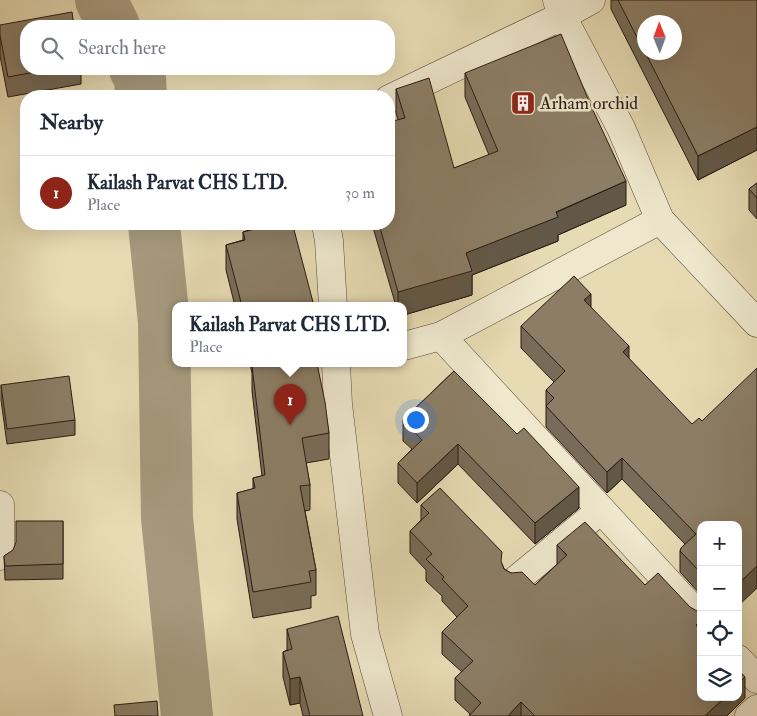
<!DOCTYPE html>
<html lang="en">
<head>
<meta charset="utf-8">
<style>
	body { margin:0; font-family:"IM FELL Double Pica",serif; background:#f2f2f3; color:#1f2937 }
	.controls { position:absolute; right:15px; bottom:15px; display:grid; overflow:hidden; border-radius:10px; box-shadow:0 5px 20px #0002 }
	.controls button { width:45px; height:45px; display:grid; place-items:center; padding:0; border:0; border-bottom:1px solid #e0e1e3; background:#fff; color:#1f2937; font:25px sans-serif }
	.compass { position:absolute; left:637px; top:15px; width:45px; height:45px; border-radius:50%; background:#fff; box-shadow:0 5px 20px #0002; rotate:359deg }
	.you { position:absolute; left:415px; top:419px; width:18px; height:18px; margin:-12px; border:4px solid #fff; border-radius:50%; background:#1a73e8; box-shadow:0 0 0 8px #1a73e833 }
	.badge { display:grid; place-items:center; width:32px; height:32px; border-radius:50%; background:#8f2418; color:#fff; font-size:16px; font-weight:700 }
	.pin { position:absolute; translate:-50% -41px; filter:drop-shadow(0 1px 2px #0008) }
	.pin::after { content:''; position:absolute; top:26px; width:18px; height:15px; background:inherit; clip-path:polygon(0 0,100% 0,50% 100%) }
	.popup { position:absolute; left:172px; top:302px; width:235px; height:65px; box-sizing:border-box; display:grid; place-content:center; border-radius:10px; background:#fff; filter:drop-shadow(0 1px 4px #0005); font-size:16px; white-space:nowrap; color:#747a83 }
	.popup b { font-size:19px; color:#1f2937 }
	.popup::after { content:''; position:absolute; left:50%; top:100%; margin-left:-10px; border:10px solid transparent; border-top-color:#fff }
	.list { margin:0; padding:0; list-style:none }
	h2 { display:flex; justify-content:space-between; align-items:center; height:65px; margin:0; padding:0 20px; font-size:21px }
	h2 small { font-size:16px; font-weight:400; color:#747a83 }
	.list li { display:grid; grid-template-columns:32px 1fr auto; gap:15px; align-items:center; box-sizing:border-box; height:75px; padding:0 20px; border-top:1px solid #e0e1e3 }
	.list b { display:block; font-size:19px; white-space:nowrap }
	.list p { margin:0; font-size:16px; white-space:nowrap; color:#747a83 }
	.list em { font-size:16px; font-style:normal; color:#747a83 }
	.icon { flex:none; width:28px; height:28px; fill:none; stroke:currentColor; stroke-width:2; stroke-linecap:round; stroke-linejoin:round }
	.map { position:relative; flex:none; width:757px; height:716px; overflow:hidden }
	.search { position:absolute; background:#fff; box-shadow:0 5px 20px #0002; left:20px; top:20px; width:375px; height:55px; display:flex; align-items:center; gap:12px; box-sizing:border-box; padding:0 18px; border-radius:20px; color:#747a83; font-size:19px }
	.panel { position:absolute; background:#fff; box-shadow:0 5px 20px #0002; left:20px; top:90px; width:375px; height:140px; border-radius:20px }
	.map>svg:first-child { display:block }
	.lines { fill:none; stroke-linecap:round; stroke-linejoin:round }
	.river { stroke:#a6997d; stroke-width:52 }
	.street-casing { stroke:#584a3b; stroke-width:29 }
	.street { stroke:#efe8ce; stroke-width:28 }
	.wall { fill:#786c58; stroke:#291a13; fill-rule:evenodd }
	.shaded-wall { fill:#625847; stroke:#291a13 }
	.building { fill:#8c7e66; stroke:#291a13 }
	.labels { text-anchor:middle; dominant-baseline:central; stroke-width:5; stroke-linejoin:round; paint-order:stroke }
	.poi-label { font-size:18px; fill:#291a13; stroke:#efe8ce; text-anchor:start }
</style>
</head>
<body>
<div class="map">
<svg width="757" height="716" viewBox="0 0 757 716">
	<rect width="100%" height="100%" fill="#e7dbb3"/>
	<filter id="stains"><feTurbulence type="fractalNoise" baseFrequency=".004" numOctaves="4"/><feColorMatrix values="0 0 0 0 .2 0 0 0 0 .09 0 0 0 0 .02 0 0 0 .5 -.17"/></filter>
	<radialGradient id="worn" r=".72"><stop offset=".6" stop-color="#630" stop-opacity="0"/><stop offset="1" stop-color="#630" stop-opacity=".3"/></radialGradient>
	<g class="lines">
		<g class="river">
			<path d="M101 0 114 26"/>
			<path d="M135 69 140 78 141 96"/>
			<path d="M154 224 164 322 167 518 187 716"/>
		</g>
		<defs>
			<g id="street">
				<path d="M557 0 562 16 621 128 660 220 757 323"/>
				<path d="M389 99 562 16 591 0"/>
				<path d="M326 224 329 241 333 306"/>
				<path d="M441 336 701 618"/>
				<path d="M404 346 441 336 660 220"/>
				<path d="M336 364 338 404 365 634 388 716"/>
				<path d="M0 505V556"/>
				<path d="M516 580 601 510"/>
				<path d="M738 659 757 679"/>
				<path d="M749 716 757 709"/>
			</g>
		</defs>
		<use href="#street" class="street-casing"/>
		<use href="#street" class="street"/>
	</g>
	<g class="wall">
		<path d="M611 0H757V150L698 180 611 9ZM644 22 674 52H644Z"/>
		<path d="M0 25 26 69H81V84L8 97 0 56Z"/>
		<path d="M465 73 626 205 558 235V241L472 275V295L404 315V306H396L372 224H389L398 120 396 113V89L454 168 489 155 465 97Z"/>
		<path d="M757 183V219L749 210V189Z"/>
		<path d="M255 224H287L314 306H235L226 270V245L243 240V232L255 228Z"/>
		<path d="M591 307 629 359 701 525V595L680 572V551L685 544 622 479 607 493 546 427V390L554 382 521 348V326Z"/>
		<path d="M250 364H317L329 433V459L306 463 310 485V510L305 511 316 570V595L311 596V608L253 618 237 519V493L253 489V478L262 476 252 391V373Z"/>
		<path d="M454 371 579 508 535 544 458 464 417 503 398 483V463L412 449 403 441V420Z"/>
		<path d="M1 385 75 420V435L7 444 1 400Z"/>
		<path d="M421 505 502 564 504 569 511 573 535 585 557 564V545L701 697 745 698 727 716H469L470 714 455 700V678L462 672 442 654V632L457 617 442 601V596L426 581V570L410 553V531L421 520Z"/>
		<path d="M63 521V579L5 580 4 556Z"/>
		<path d="M287 629 363 716H303L300 703 290 705 283 677V652L287 650Z"/>
	</g>
	<g class="shaded-wall">
		<path d="M757 127V150L698 180V156Z"/>
		<path d="M626 181V205L558 235V241L472 275V295L404 315V306H398V292L466 253Z"/>
		<path d="M591 294V315L584 300Z"/>
		<path d="M629 346V368L623 352Z"/>
		<path d="M458 444V464L417 503V483Z"/>
		<path d="M622 458V479L607 493V472Z"/>
		<path d="M579 487V508L535 544V523Z"/>
		<path d="M757 566V588L738 606V584Z"/>
		<path d="M701 620V642L696 625Z"/>
		<path d="M300 677V703L290 705V679Z"/>
		<path d="M745 677V698L727 716H705L725 697H738V684Z"/>
		<path d="M521 702V716H508Z"/>
	</g>
	<g class="building">
		<path d="M618 0H757V127L698 156 645 52H674V22H644V51Z"/>
		<path d="M72 12 74 26H26V69H51L8 77 0 35V25Z"/>
		<path d="M561 34 591 106 626 181 556 212 558 217 466 253 472 271 398 292 379 224H389V122L405 118 396 89 429 78 454 168 498 151 465 73Z"/>
		<path d="M757 183V198L749 189Z"/>
		<path d="M261 224H287L288 227 293 226 314 306H242L226 245 245 240 243 232 262 227Z"/>
		<path d="M574 276 591 294 584 300 629 346 623 352 692 424 699 418 702 421 757 368V566L738 584V525H701V573L680 551 681 548 696 534 622 458 607 472 546 406 554 398 546 390 565 371 521 326Z"/>
		<path d="M257 364H317L325 402 329 433 302 438 310 485 300 486 316 570 309 571 311 582 253 592 237 493 255 488 253 478 265 475 252 366 257 365Z"/>
		<path d="M454 371 517 434 524 428 579 487 535 523 458 444 417 483 398 463 422 440 403 420Z"/>
		<path d="M69 376 75 420 7 429 1 385Z"/>
		<path d="M440 488 502 552 501 561 504 569 511 573 522 572 535 585 567 555 557 545 585 522 645 585 658 573 690 607 697 611 701 612V620L696 625 701 631V697H725L705 716H535L521 702 508 716H469L481 703 455 678 473 661 442 632 468 606 442 579 444 577 426 559 432 554 410 531 429 513 421 505Z"/>
		<path d="M16 521H63V564L5 566 4 556 13 550 16 542Z"/>
		<path d="M338 616 363 716H310L300 677 290 679 283 652 292 649 287 629Z"/>
		<path d="M738 669 745 677 738 684Z"/>
		<path d="M157 701 158 716H115L114 705Z"/>
	</g>
	<defs>
		<symbol id="building-square" viewBox="-11 -11 22 22"><rect x="-9" y="-9" width="18" height="18" rx="4" fill="#8f2418" stroke="#efe8ce"/><path d="M-4-6H4V6H1V3H-1V6H-4ZM-2.5-4.3h1.7v1.8h-1.7ZM.8-4.3h1.7v1.8H.8ZM-2.5-1h1.7V.8h-1.7ZM.8-1h1.7V.8H.8Z" fill="#fff"/></symbol>
	</defs>
	<g fill-rule="evenodd">
		<use href="#building-square" x="509" y="89" width="28" height="28"/>
	</g>
	<g class="labels">
		<g class="poi-label">
			<text x="540" y="103">Arham orchid</text>
		</g>
	</g>
	<rect width="100%" height="100%" filter="url(#stains)"/>
	<rect width="100%" height="100%" fill="url(#worn)"/>
</svg>
<div class="controls">
<button>+</button>
<button>−</button>
<button><svg class="icon" aria-label="locate" viewBox="0 0 24 24"><circle cx="12" cy="12" r="6"/><path d="M12 2v4M12 18v4M2 12h4M18 12h4"/></svg></button>
<button><svg class="icon" aria-label="layers" viewBox="0 0 24 24"><path d="M12 4l9 5-9 5-9-5zM3 14l9 5 9-5"/></svg></button>
</div>
<svg class="compass" viewBox="-18 -18 36 36"><path d="M0-13l5 13h-10z" fill="#e53935"/><path d="M0 13l5-13h-10z" fill="#747a83"/></svg>
<div class="you"></div>
<div class="pin badge" style="left:290px;top:425px">1</div>
<div class="popup"><b>Kailash Parvat CHS LTD.</b>Place</div>
<div class="search"><svg class="icon" aria-label="search" viewBox="0 0 24 24"><circle cx="10" cy="10" r="6"/><path d="M15 15l6 6"/></svg>Search here</div>
<section class="panel">
<h2>Nearby<small></small></h2>
<ul class="list">
<li><span class="badge">1</span><div><b>Kailash Parvat CHS LTD.</b><p>Place</p></div><em>30 m</em></li>
</ul>
</section>
</div>
</body>
</html>
